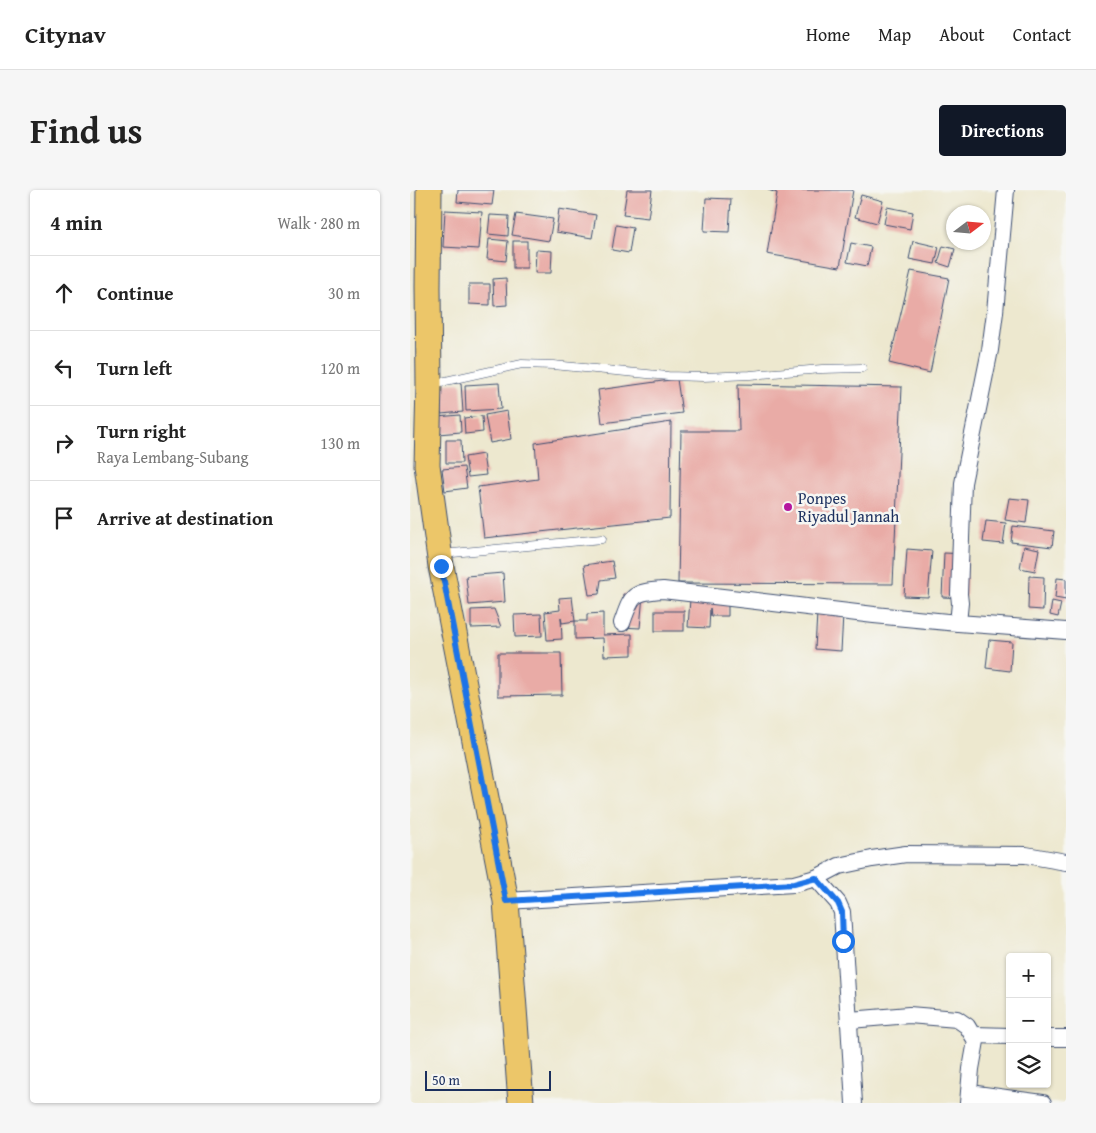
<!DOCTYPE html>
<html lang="en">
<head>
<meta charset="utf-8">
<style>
	body { margin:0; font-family:"Gentium Book Plus",serif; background:#f6f6f6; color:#222 }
	.controls { position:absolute; right:15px; bottom:15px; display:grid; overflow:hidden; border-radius:5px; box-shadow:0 1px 4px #0004 }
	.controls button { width:45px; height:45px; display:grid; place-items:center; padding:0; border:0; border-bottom:1px solid #e0e0e0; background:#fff; color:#222; font:25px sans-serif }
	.compass { position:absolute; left:536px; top:15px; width:45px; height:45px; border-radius:50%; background:#fff; box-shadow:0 1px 4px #0004; rotate:74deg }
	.scale { position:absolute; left:15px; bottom:12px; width:126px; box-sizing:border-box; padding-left:5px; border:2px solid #1b2f5e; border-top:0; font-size:14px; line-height:18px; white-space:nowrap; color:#1b2f5e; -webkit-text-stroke:4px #f6f6f2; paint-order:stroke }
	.stop { position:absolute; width:15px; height:15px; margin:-11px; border:4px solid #1a73e8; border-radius:50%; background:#fff }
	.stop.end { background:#1a73e8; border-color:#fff; box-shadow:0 1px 5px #0008 }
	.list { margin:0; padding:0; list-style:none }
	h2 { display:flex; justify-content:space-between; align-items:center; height:65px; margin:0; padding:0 20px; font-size:21px }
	h2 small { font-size:16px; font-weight:400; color:#767676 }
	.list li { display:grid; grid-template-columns:32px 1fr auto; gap:15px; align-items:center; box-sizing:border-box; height:75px; padding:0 20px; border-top:1px solid #e0e0e0 }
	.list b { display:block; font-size:19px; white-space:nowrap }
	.list p { margin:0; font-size:16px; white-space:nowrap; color:#767676 }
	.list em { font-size:16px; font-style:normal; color:#767676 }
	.icon { flex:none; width:28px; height:28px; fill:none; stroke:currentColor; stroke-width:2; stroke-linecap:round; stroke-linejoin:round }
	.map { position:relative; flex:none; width:656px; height:913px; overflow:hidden; border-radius:5px }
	header { display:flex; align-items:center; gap:30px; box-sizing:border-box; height:70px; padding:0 25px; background:#fff; border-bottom:1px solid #e0e0e0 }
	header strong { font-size:24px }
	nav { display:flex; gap:28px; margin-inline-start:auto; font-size:18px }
	.intro { display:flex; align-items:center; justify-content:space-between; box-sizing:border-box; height:120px; padding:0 30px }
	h1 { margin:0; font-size:35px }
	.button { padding:12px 22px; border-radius:5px; background:#111827; color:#fff; font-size:18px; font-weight:700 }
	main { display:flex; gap:30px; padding:0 30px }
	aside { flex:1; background:#fff; border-radius:5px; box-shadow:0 1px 4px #0004 }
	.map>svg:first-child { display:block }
	.building { fill:#e9aba6 }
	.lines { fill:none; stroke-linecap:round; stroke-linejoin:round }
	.service-casing { stroke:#3a4b6f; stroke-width:9 }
	.minor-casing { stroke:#3a4b6f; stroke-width:18 }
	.primary-casing { stroke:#3a4b6f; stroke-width:27 }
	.service { stroke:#fff; stroke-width:8 }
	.minor { stroke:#fff; stroke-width:16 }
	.primary { stroke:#ecc669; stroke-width:25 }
	.route { stroke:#1a73e8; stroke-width:6 }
	.poi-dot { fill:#b5179e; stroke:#f6f6f2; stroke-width:2 }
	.labels { text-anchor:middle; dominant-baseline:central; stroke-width:5; stroke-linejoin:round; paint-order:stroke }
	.poi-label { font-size:16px; fill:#1b2f5e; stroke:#f6f6f2; text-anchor:start }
</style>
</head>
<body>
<header>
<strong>Citynav</strong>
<nav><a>Home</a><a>Map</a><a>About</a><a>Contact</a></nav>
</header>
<div class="intro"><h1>Find us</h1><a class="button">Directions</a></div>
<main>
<aside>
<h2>4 min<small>Walk · 280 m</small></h2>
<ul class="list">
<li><svg class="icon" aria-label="ahead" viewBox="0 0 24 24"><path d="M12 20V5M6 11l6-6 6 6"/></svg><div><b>Continue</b></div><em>30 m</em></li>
<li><svg class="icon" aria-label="left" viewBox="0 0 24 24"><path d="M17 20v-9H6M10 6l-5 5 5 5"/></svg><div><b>Turn left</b></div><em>120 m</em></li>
<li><svg class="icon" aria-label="right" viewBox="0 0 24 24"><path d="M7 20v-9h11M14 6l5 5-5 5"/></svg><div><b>Turn right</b><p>Raya Lembang-Subang</p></div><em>130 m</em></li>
<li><svg class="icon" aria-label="arrive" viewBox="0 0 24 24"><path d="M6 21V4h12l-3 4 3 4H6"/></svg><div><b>Arrive at destination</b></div></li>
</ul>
</aside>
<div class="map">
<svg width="656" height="913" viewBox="0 0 656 913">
	<rect width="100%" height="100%" fill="#f6f6f2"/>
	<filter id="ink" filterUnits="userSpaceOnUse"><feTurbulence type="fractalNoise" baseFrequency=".02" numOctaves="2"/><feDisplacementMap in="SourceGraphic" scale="10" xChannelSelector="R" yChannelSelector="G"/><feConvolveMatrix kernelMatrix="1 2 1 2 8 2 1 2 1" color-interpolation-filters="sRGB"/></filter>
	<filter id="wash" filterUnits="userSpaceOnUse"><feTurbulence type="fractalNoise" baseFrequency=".0096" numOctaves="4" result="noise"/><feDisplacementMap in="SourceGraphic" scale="20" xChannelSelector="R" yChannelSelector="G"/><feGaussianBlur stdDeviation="1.12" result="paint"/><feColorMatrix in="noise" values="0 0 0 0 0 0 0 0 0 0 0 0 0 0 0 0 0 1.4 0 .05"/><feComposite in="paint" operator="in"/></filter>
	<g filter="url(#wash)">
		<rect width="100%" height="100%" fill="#ede8cf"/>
		<g id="blocks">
			<g class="building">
				<path d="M48 0H84L82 15 47 12Z"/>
				<path d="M217 0H242L238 28 213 25Z"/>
				<path d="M358 0H443L430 77 357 64 367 3Z"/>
				<path d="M451 5 473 11 467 33 445 27Z"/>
				<path d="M296 8 321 9 319 42 294 41Z"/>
				<path d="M477 17 503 22 500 39 474 34Z"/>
				<path d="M149 19 186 25 182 48 146 42Z"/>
				<path d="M35 20 72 22 69 59 33 57Z"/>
				<path d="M106 24 143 29 139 51 102 45Z"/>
				<path d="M80 25 99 26 98 46 78 44Z"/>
				<path d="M206 35 223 38 219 63 202 60Z"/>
				<path d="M79 49 98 51 96 71 77 69Z"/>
				<rect x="103" y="51" width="14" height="27"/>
				<path d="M503 51 529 57 525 74 499 69Z"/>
				<path d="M441 53 461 57 457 76 437 72Z"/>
				<path d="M533 56 545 59 540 77 528 73Z"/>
				<path d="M126 60 142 61 141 83H125Z"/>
				<path d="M501 81 539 88 520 183 479 173Z"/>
				<path d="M96 88 97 115 84 116 83 89Z"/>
				<path d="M59 94H80V115L59 114Z"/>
				<path d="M267 189 272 223 192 233 188 200Z"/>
				<path d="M51 193 53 222 31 224 29 194Z"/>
				<path d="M89 193 91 219 56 221 55 195Z"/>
				<path d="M328 194 492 197 483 394 268 393 271 241H329Z"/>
				<path d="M97 221 101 249 80 253 75 225Z"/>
				<path d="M50 225 51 242 28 244 27 227Z"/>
				<path d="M72 226 73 242 55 244 54 228Z"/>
				<path d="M261 232 260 328 74 348 68 297 128 289 125 253Z"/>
				<path d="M36 250H51L52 273H36Z"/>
				<path d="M73 264 76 285 58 287 55 267Z"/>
				<path d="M54 277 57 298 35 301 32 279Z"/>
				<path d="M599 308 619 310 616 333 595 330Z"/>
				<path d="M576 331 596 333 593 354 573 352Z"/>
				<path d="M603 336 644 341 642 357 601 352Z"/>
				<path d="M614 356 629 359 625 381 610 378Z"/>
				<path d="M497 359 522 361 518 407 494 406Z"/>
				<path d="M534 363 557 364 556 408 532 407Z"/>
				<path d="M202 371 205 388 191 390 189 404 179 405 174 375Z"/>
				<path d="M93 383 95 412 59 415 56 386Z"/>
				<path d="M619 386 634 387 633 420 618 419Z"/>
				<path d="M647 388 656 389V410L645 408Z"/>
				<path d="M213 404 233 405 230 438 210 437Z"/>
				<path d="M162 407 165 431 152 433 151 427 152 449 137 450 135 422 150 420 149 408Z"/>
				<path d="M280 409 318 413V426H301L300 418 299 438 278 437Z"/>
				<path d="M642 411 651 413 648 427 640 425Z"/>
				<path d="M84 419 91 437 61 438V420Z"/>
				<rect x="245" y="421" width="29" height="20"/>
				<path d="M193 423V445L222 444V465L194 466 193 448 165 449V431H177V424Z"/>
				<path d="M407 423 433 425 431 461 405 459Z"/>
				<path d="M131 424 132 446 105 447 104 425Z"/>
				<path d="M579 450 602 452 600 481 576 478Z"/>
				<path d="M88 463H151L152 505 88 506Z"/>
			</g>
		</g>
	</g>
	<g filter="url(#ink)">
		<use href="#blocks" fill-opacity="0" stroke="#3a4b6f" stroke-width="1"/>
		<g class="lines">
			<defs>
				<g id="service">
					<path d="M22 194 112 174 143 175 258 186 293 187 340 185 412 179 452 178"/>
					<path d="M32 364 192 349"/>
				</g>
				<g id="minor">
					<path d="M596 0 585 122 580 160 553 293 549 404 550 413 548 433 656 441"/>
					<path d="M212 433C222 405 222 402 253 400L464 425 548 433"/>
					<path d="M406 688 428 713 432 722 444 913"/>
					<path d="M96 711 384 694 406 688 429 676 462 669 496 664 616 665 656 672"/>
					<path d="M440 830 499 825 547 829 557 836 566 851 561 879 558 913"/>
					<path d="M564 845 600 846"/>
					<path d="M637 848H656"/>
					<path d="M559 903 633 913"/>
				</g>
				<path id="primary" d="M19 0 18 97 19 195 17 275 31 376 96 711 111 913"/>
			</defs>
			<use href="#service" class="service-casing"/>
			<use href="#minor" class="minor-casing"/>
			<use href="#primary" class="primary-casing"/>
			<use href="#service" class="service"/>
			<use href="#minor" class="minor"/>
			<use href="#primary" class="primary"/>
		</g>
	</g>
	<g class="lines" filter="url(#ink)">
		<path class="route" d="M31 376 96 711 384 694 406 688 428 713 432 722 433 751"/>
	</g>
	<circle class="poi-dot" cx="378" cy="317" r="5"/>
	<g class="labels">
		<g class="poi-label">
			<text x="388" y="308">Ponpes<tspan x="388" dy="18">Riyadul Jannah</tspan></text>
		</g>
	</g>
</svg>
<div class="controls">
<button>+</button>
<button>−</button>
<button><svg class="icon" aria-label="layers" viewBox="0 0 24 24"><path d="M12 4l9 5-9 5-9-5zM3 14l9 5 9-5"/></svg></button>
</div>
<svg class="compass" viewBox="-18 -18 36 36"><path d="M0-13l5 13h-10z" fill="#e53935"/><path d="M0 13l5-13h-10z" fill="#767676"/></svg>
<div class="scale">50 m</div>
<div class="stop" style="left:433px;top:751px"></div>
<div class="stop end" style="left:31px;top:376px"></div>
</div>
</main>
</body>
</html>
